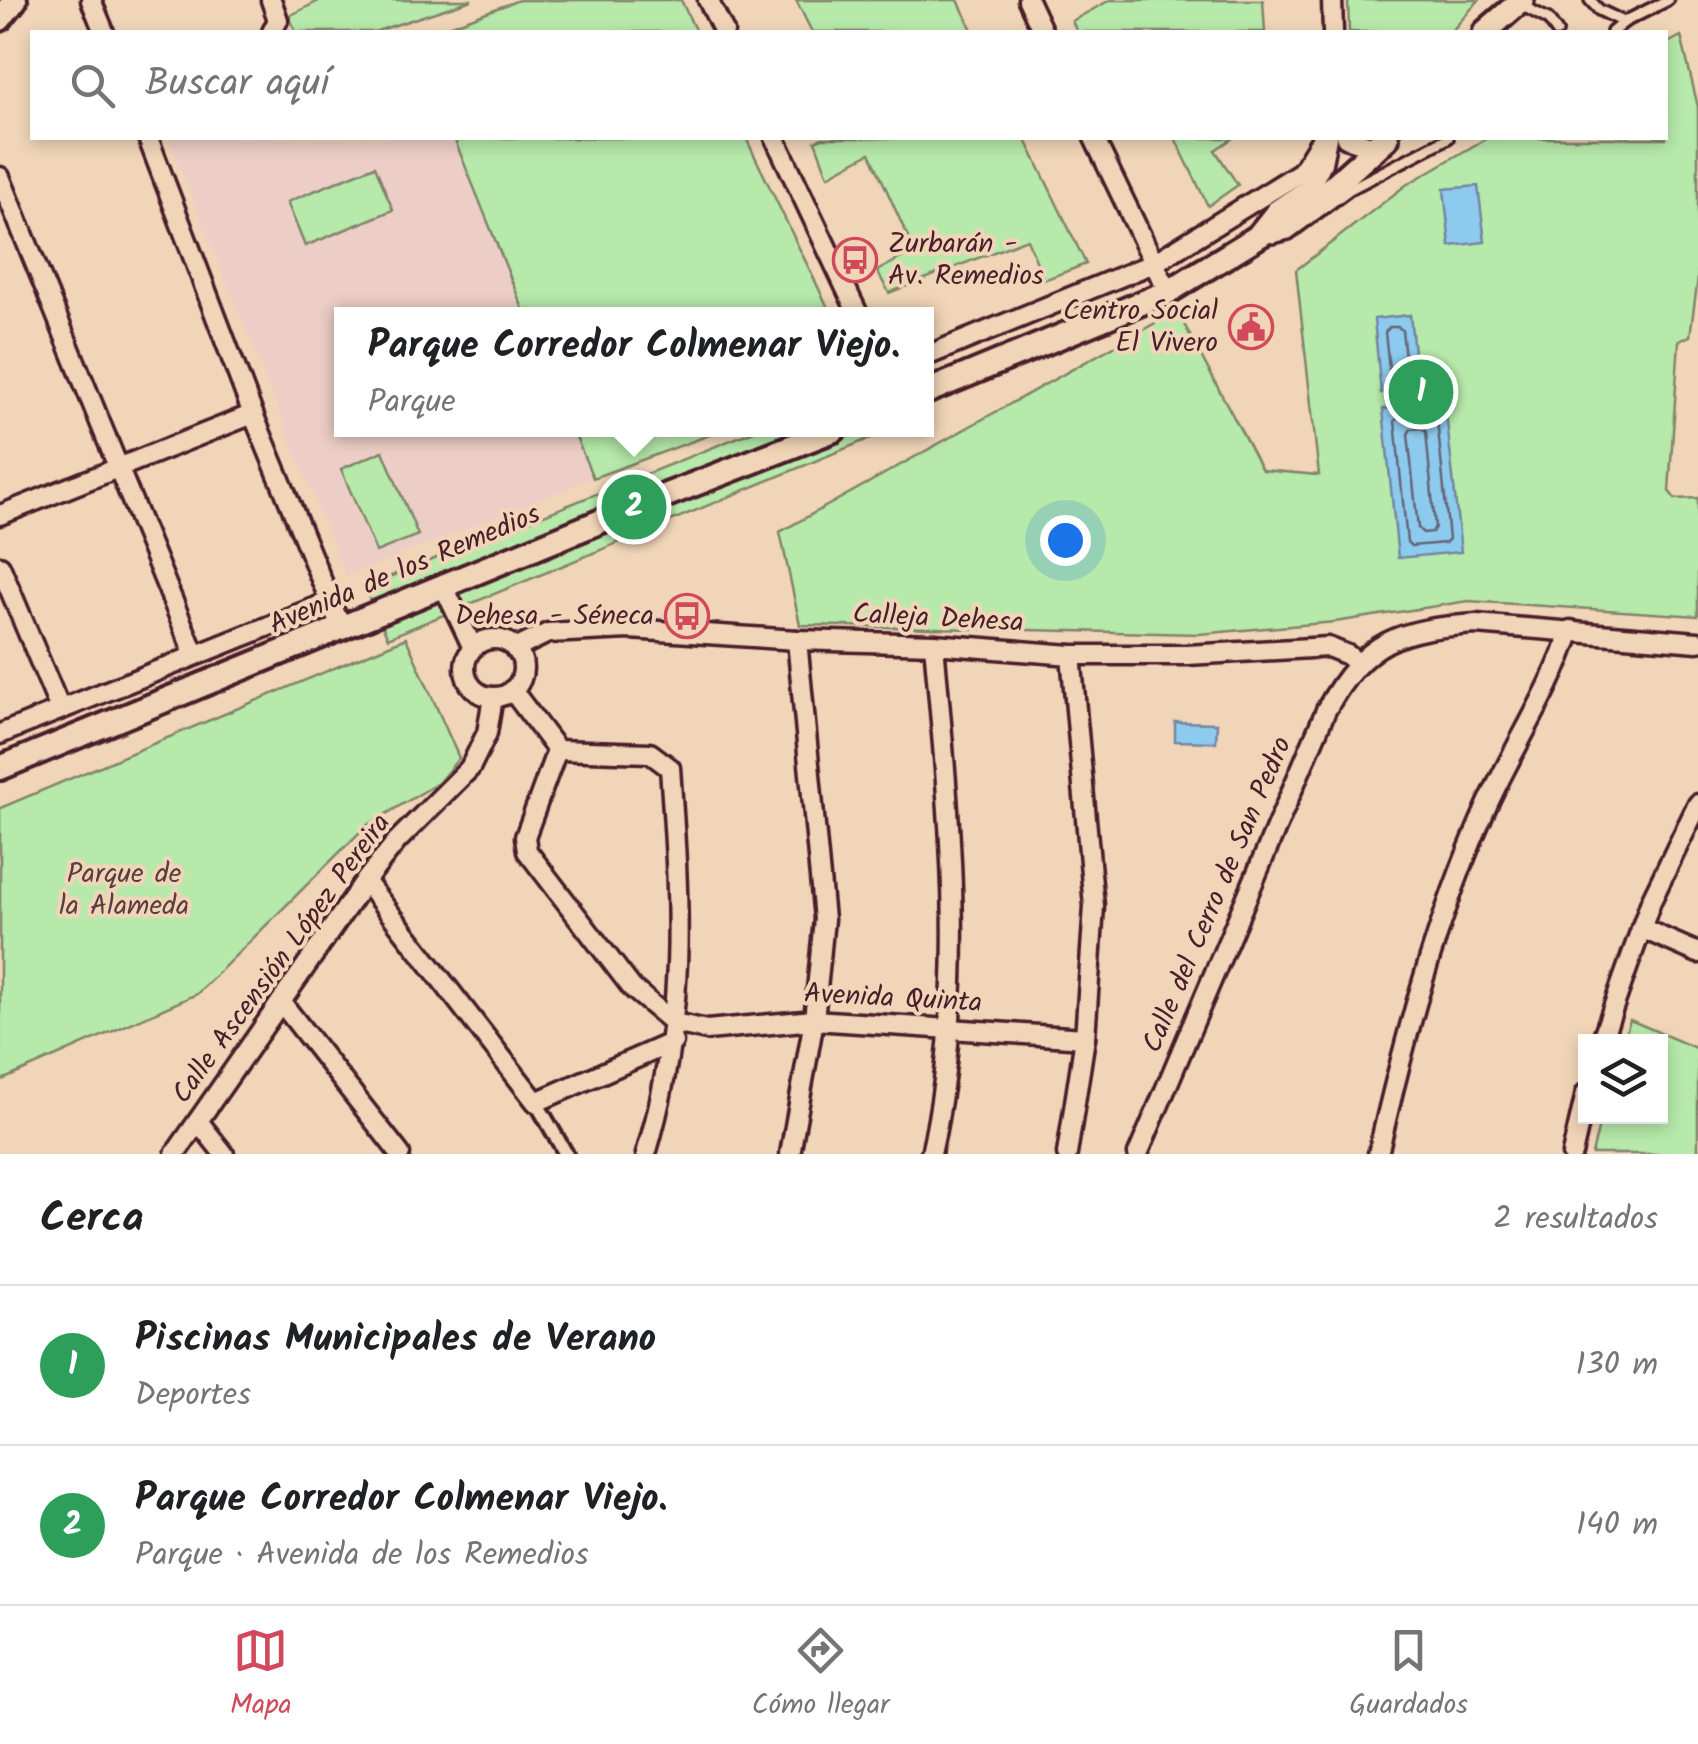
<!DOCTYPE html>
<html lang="es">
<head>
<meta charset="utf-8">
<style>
	body { margin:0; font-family:Kalam,sans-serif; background:#f2f2f2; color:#202124 }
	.controls { position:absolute; right:30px; bottom:30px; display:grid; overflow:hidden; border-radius:0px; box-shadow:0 5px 15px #0003 }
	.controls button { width:90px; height:90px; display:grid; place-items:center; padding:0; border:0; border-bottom:2px solid #e0e0e0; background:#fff; color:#202124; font:50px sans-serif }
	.you { position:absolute; left:1065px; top:540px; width:35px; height:35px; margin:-25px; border:8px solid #fff; border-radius:50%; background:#1a73e8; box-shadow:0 0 0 15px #1a73e833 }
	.badge { display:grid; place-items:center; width:65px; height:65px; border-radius:50%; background:#d1495b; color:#fff; font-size:32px; font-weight:700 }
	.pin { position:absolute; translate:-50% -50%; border:5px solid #fff; box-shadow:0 2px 10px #0006 }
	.popup { position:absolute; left:334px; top:307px; width:600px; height:130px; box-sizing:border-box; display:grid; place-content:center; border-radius:0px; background:#fff; filter:drop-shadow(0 2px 8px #0005); font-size:32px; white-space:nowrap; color:#757577 }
	.popup b { font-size:38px; color:#202124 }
	.popup::after { content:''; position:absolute; left:50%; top:100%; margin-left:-20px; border:20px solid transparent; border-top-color:#fff }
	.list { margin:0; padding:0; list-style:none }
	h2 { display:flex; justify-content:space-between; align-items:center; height:130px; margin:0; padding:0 40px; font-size:42px }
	h2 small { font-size:32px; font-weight:400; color:#757577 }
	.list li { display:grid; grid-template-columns:65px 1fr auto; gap:30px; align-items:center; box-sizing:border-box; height:160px; padding:0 40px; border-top:2px solid #e0e0e0 }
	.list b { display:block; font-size:38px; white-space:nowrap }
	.list p { margin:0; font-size:32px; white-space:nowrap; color:#757577 }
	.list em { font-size:32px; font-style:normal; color:#757577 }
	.icon { flex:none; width:55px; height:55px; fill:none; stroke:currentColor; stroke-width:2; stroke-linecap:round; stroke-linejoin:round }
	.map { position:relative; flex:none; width:1698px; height:1154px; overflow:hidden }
	.search { position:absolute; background:#fff; box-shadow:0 5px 15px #0003; left:30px; right:30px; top:30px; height:110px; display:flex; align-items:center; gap:25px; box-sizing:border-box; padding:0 35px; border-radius:0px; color:#757577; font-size:38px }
	.sheet { height:450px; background:#fff }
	nav { display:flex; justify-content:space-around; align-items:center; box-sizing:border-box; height:140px; border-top:2px solid #e0e0e0; background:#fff; font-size:28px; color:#757577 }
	nav a { display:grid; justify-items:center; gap:5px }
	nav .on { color:#d1495b }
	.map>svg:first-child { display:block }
	.built { fill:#edcec6 }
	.green { fill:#b6e9aa; stroke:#80846a; stroke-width:2.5 }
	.water { fill:#8dcbee; stroke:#7286a0; stroke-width:2.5 }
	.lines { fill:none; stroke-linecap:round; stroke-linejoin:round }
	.shore { stroke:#656479; stroke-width:2.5 }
	.service-casing { stroke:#4a1f2b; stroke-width:16 }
	.pedestrian-casing { stroke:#4a1f2b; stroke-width:20 }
	.minor-casing { stroke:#4a1f2b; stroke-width:25 }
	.secondary-casing { stroke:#4a1f2b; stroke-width:30 }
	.service { stroke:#f1d5b8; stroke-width:9 }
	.pedestrian { stroke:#f1d5b8; stroke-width:12 }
	.minor { stroke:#f1d5b8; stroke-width:18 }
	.secondary { stroke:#f1d5b8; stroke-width:22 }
	.labels { text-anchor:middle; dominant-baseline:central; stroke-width:8; stroke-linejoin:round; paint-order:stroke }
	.poi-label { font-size:28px; fill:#4a1f2b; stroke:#f1d5b8; text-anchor:end }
	.street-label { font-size:28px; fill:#4a1f2b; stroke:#f1d5b8 }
	.park-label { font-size:28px; fill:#5a3d3e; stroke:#f1d5b8 }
</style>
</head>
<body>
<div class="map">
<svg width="1698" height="1154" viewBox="0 0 1698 1154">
	<rect width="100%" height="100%" fill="#f1d5b8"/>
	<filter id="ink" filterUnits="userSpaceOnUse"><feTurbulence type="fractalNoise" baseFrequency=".01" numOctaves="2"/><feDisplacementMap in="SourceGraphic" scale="20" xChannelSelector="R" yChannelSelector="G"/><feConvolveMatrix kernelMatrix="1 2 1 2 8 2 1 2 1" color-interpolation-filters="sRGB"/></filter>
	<g filter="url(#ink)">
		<path class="built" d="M168 138H454L525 314H342V430H573L593 478 346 577Z"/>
		<g class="green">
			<path d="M321 0H472L374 32H296L289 16Z"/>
			<path d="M519 0H681L696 32H433Z"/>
			<path d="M796 0H958L973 32H812Z"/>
			<path d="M1110 0H1263L1265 32H1077L1072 21Z"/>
			<path d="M1348 0H1479L1451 32H1349Z"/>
			<path d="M1681 36 1698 107V278L1690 336 1679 341 1669 491 1675 499 1698 498V616L1468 601 1335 622 1199 634 800 625 780 532 1177 311 1262 470 1319 475 1296 270 1406 185 1487 138H1666V44Z"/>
			<path d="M454 138H746L831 314H525Z"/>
			<path d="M822 138H1025L1086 264 1044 280 1027 239 889 293 877 271 914 251 870 153 828 176 815 141Z"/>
			<path d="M1175 138H1233L1215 150 1238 185 1208 206Z"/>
			<path d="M375 166 393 210 305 246 287 202Z"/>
			<path d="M573 430H723L593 478Z"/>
			<path d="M756 430H890L388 638 364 587Z"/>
			<path d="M383 451 418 535 376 552 341 469Z"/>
			<path d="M406 638 459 758 438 783 366 826 197 994 0 1081V808Z"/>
			<path d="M1630 1020 1698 1049V1154H1592L1601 1117 1660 1116V1042L1623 1041Z"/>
		</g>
		<g class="water">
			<path d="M1478 186 1485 242 1450 246 1444 189Z"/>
			<path d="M1410 315 1418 389 1381 393 1374 319Z"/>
			<path d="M1445 403 1461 552 1398 558 1383 409Z"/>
			<path d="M1175 722 1217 723 1216 742 1175 741Z"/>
		</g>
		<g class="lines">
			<g class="shore">
				<path d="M1390 327H1398L1402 330 1407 376 1403 381H1393L1390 377 1385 332Z"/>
				<path d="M1432 414 1437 419 1449 539 1445 543 1411 546 1407 542 1395 421 1398 417Z"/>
				<path d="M1422 428 1426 432 1435 527 1432 532 1423 533 1418 528 1408 434 1411 429Z"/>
			</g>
			<defs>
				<g id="service">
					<path d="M1590 0 1599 10 1624 22"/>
					<path d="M1521 5 1548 19 1557 32"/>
					<path d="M1612 32 1624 22 1668 0"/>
					<path d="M1273 238 1289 234 1350 189 1448 138"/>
				</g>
				<path id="pedestrian" d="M536 1102 566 1154"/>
				<g id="minor">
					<path d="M91 0 104 32"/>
					<path d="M271 0 278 20 272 32"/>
					<path d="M708 0 724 32"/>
					<path d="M1028 0 1043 32"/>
					<path d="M1332 0 1333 32"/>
					<path d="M148 138 253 414 342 630"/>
					<path d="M775 138 858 314"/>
					<path d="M1094 138 1168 292"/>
					<path d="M1346 138 1377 148 1375 143"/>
					<path d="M0 177 194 653"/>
					<path d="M1257 234 1276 210 1309 188 1322 163 1327 138"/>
					<path d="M926 356 1154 263 1301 172 1322 138"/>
					<path d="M0 515 253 414"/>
					<path d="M0 566 60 709"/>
					<path d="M444 587 473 648"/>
					<circle cx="494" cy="668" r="29"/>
					<path d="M515 649 548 633 629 629 797 640 934 644 1071 655H1187L1328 647 1348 655 1357 663"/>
					<path d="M512 690 557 750"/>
					<path d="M0 734 331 601"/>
					<path d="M557 750 525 837 527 851 632 988 674 1023 707 1030 814 1020 1085 1038"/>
					<path d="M557 750 650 753 670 768C680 908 687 1017 646 1154"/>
					<path d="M365 881 536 1102 673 1042"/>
					<path d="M1641 928 1698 953"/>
					<path d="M281 1002 400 1154"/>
					<path d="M1601 1042 1651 901 1698 804"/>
					<path d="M198 1121 224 1154"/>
					<path d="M175 1154 365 881 397 841 470 768 487 733 493 697"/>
					<path d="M790 1154 814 1020 824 919 797 640"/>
					<path d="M931 1154C969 984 949 815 934 644"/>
					<path d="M1067 1154 1085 1038 1094 906 1071 655"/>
					<path d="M1138 1154 1326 710C1365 640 1399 629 1476 624L1698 642"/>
					<path d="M1378 1154C1405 1037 1436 920 1485 810 1512 749 1551 692 1571 630"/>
					<path d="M1572 1154 1586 1093"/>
				</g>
				<g id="secondary">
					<path d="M0 19 15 0"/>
					<path d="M1485 32 1522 0"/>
					<path d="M926 392 1168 292 1319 199 1387 138"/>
					<path d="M0 768 633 508 834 430"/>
				</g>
			</defs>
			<use href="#service" class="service-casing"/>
			<use href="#pedestrian" class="pedestrian-casing"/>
			<use href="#minor" class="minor-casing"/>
			<use href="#secondary" class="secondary-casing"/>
			<use href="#service" class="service"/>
			<use href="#pedestrian" class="pedestrian"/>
			<use href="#minor" class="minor"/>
			<use href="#secondary" class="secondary"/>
		</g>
	</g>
	<defs>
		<symbol id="bus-ring" viewBox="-11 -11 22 22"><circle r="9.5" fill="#f1d5b8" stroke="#d1495b" stroke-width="1.5"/><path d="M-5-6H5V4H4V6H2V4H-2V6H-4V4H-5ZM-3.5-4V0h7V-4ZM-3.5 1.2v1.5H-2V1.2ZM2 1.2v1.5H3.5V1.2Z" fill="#d1495b"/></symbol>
		<symbol id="civic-ring" viewBox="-11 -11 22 22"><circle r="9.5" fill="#f1d5b8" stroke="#d1495b" stroke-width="1.5"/><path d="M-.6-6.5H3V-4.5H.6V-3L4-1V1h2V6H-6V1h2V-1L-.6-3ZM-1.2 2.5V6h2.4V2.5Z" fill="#d1495b"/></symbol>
	</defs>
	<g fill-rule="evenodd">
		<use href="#bus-ring" x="830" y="235" width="50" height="50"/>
		<use href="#civic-ring" x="1226" y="302" width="50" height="50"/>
		<use href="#bus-ring" x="662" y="591" width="50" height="50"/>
	</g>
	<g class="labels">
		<g class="poi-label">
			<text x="888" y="244" text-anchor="start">Zurbarán -<tspan x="888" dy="32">Av. Remedios</tspan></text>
			<text x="1218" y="311">Centro Social<tspan x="1218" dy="32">El Vivero</tspan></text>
			<text x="654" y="616">Dehesa - Séneca</text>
		</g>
		<g class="street-label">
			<text transform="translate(405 570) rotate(-23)">Avenida de los Remedios</text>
			<text transform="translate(938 619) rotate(3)">Calleja Dehesa</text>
			<text transform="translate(1218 895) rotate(-67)">Calle del Cerro de San Pedro</text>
			<text transform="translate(282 959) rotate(-54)">Calle Ascensión López Pereira</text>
			<text transform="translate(893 999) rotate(3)">Avenida Quinta</text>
		</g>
		<g class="park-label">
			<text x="124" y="874">Parque de<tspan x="124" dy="32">la Alameda</tspan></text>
		</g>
	</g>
</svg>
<div class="controls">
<button><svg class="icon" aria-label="layers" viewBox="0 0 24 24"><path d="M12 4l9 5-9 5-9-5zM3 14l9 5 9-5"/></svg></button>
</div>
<div class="you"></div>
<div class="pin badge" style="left:1421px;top:392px;background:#2e9e5b">1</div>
<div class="pin badge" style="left:634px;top:507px;background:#2e9e5b">2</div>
<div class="popup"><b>Parque Corredor Colmenar Viejo.</b>Parque</div>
<div class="search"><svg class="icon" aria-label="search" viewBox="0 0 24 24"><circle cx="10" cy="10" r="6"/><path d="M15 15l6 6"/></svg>Buscar aquí</div>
</div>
<section class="sheet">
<h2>Cerca<small>2 resultados</small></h2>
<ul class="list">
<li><span class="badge" style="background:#2e9e5b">1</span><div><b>Piscinas Municipales de Verano</b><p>Deportes</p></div><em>130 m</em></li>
<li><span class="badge" style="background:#2e9e5b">2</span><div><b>Parque Corredor Colmenar Viejo.</b><p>Parque · Avenida de los Remedios</p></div><em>140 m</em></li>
</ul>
</section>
<nav>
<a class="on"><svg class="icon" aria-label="map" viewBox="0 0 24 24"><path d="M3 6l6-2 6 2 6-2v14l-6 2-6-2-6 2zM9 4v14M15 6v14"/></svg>Mapa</a>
<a><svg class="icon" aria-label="directions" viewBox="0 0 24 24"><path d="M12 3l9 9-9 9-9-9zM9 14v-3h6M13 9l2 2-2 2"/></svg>Cómo llegar</a>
<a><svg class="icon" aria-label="saved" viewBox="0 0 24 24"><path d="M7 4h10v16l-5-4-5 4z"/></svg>Guardados</a>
</nav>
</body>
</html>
